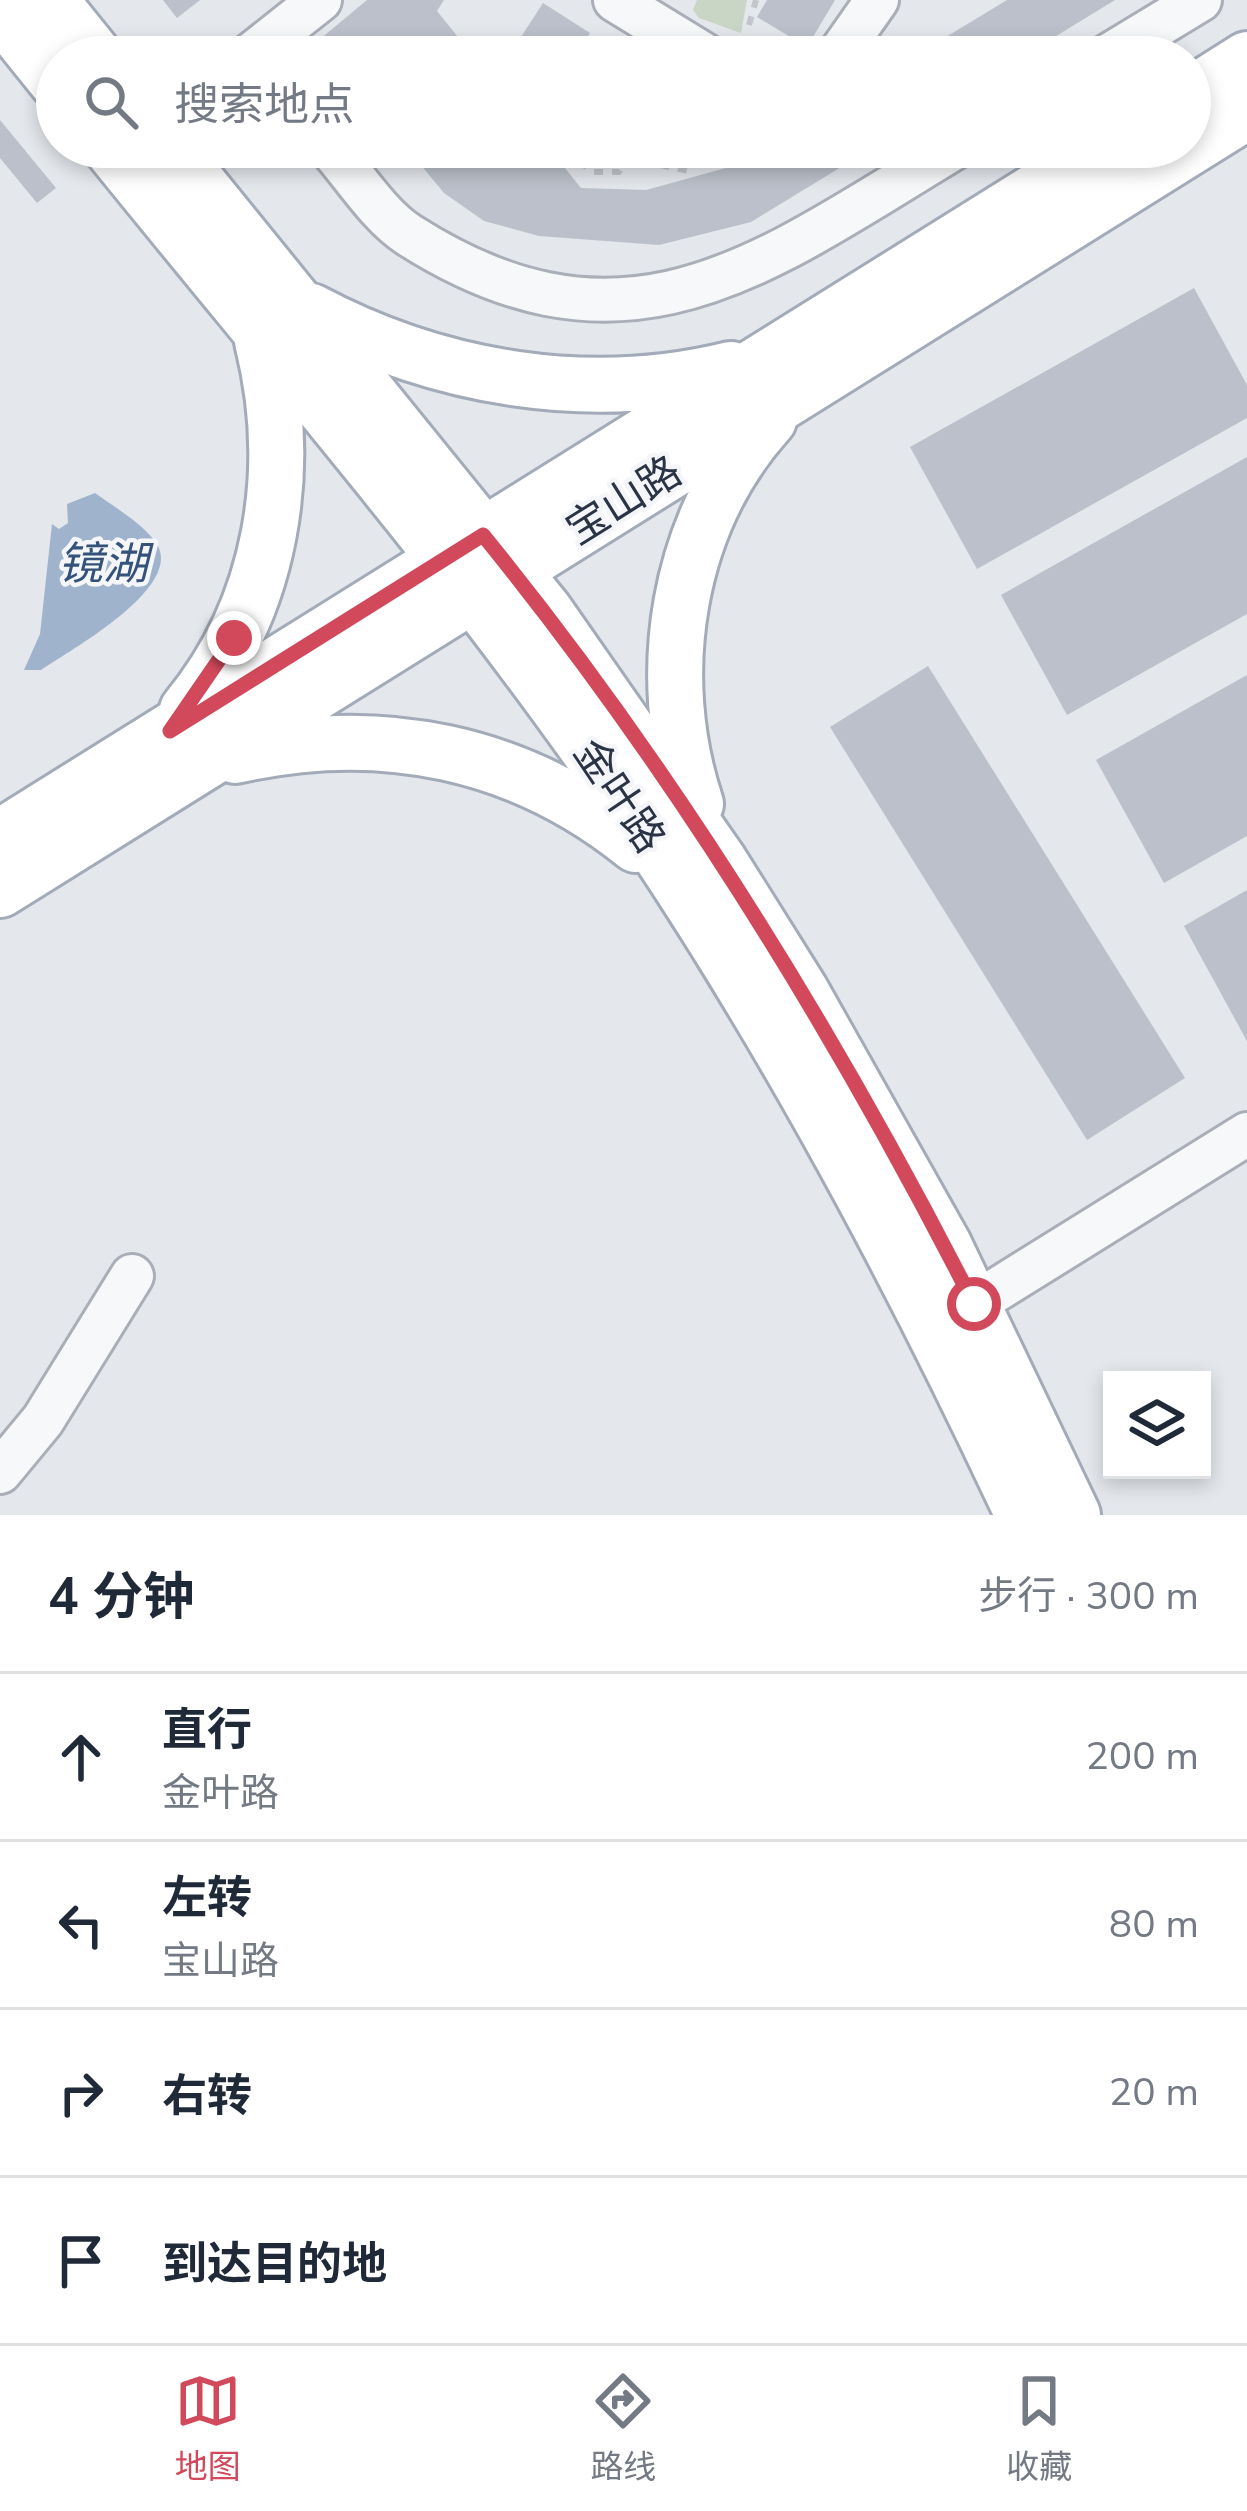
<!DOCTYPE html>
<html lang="zh">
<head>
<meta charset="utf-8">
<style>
	body { margin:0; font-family:"Nunito Sans","Noto Sans SC",sans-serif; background:#f2f2f3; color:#1f2937 }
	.controls { position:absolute; right:36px; bottom:36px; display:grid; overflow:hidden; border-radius:0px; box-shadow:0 6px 18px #0003 }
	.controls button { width:108px; height:108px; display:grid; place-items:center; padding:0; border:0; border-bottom:3px solid #e0e1e3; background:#fff; color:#1f2937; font:60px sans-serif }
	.stop { position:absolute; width:36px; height:36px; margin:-27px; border:9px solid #d1495b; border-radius:50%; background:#fff }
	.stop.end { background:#d1495b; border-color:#fff; box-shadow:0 3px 12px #0008 }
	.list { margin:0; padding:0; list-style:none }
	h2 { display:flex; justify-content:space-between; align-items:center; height:156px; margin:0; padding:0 48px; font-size:51px }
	h2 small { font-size:39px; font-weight:400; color:#747a83 }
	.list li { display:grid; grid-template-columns:78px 1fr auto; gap:36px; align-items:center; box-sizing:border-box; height:168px; padding:0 48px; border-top:3px solid #e0e1e3 }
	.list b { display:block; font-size:45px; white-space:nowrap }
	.list p { margin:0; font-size:39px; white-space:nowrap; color:#747a83 }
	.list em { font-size:39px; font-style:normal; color:#747a83 }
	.icon { flex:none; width:66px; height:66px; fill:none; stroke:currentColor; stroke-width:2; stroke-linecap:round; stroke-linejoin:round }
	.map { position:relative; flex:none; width:1247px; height:1515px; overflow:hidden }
	.search { position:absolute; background:#fff; box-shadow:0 6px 18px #0003; left:36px; right:36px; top:36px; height:132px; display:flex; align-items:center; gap:30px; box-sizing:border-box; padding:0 42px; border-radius:66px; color:#747a83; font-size:45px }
	.sheet { height:828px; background:#fff }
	nav { display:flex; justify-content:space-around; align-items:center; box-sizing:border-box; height:168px; border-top:3px solid #e0e1e3; background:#fff; font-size:33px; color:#747a83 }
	nav a { display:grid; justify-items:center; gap:6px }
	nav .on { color:#d1495b }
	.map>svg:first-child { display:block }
	.green { fill:#c9d6c5 }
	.water { fill:#9fb4cc }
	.building { fill:#bbc0ca }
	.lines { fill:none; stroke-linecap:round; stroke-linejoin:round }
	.minor-casing { stroke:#a9aeb7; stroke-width:48 }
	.major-casing { stroke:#a3abb8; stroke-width:60 }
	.path { stroke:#c2c5cb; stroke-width:6; stroke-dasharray:9 9; stroke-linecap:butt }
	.minor { stroke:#f7f8fa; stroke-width:42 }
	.major { stroke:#fff; stroke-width:54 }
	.route { stroke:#d1495b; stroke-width:15 }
	.labels { text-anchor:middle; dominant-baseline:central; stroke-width:9; stroke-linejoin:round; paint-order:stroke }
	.street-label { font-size:42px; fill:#2b3445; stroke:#f4f6f9 }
	.water-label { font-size:45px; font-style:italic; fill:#34527a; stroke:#f4f6f9 }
</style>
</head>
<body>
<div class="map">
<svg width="1247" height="1515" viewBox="0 0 1247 1515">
	<rect width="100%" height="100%" fill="#e4e7ec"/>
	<path class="green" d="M697 0H747L741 33 699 18 693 10Z"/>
	<path class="water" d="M95 493C113 506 140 522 154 540 191 584 70 650 41 670H24L40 634 52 524 59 529 68 523 67 504Z"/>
	<g class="building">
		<path d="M163 0H200L177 18Z"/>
		<path d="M367 0H444L437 11 474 57H333L319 40Z"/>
		<path d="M767 0H835L807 47 757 17Z"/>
		<path d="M1007 0H1115L1022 57H913Z"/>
		<path d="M543 3 590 33 575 57H508Z"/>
		<path d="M0 120 56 188 37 203 0 158Z"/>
		<path d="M406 147H548L581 188 646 190 733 166 765 147H874L751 222 659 245 539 236 484 221 444 193Z"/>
		<path d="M1194 288 1247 385V418L977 569 910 447Z"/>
		<path d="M1247 457V614L1067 715 1001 595Z"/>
		<path d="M928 666 1185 1078 1087 1140 830 727Z"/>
		<path d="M1247 675V836L1164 883 1096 760Z"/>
		<path d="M1247 890V1041L1184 926Z"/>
	</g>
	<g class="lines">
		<defs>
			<g id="minor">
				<path d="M615 0 708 57"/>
				<path d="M248 57 320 0"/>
				<path d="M837 57 877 0"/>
				<path d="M1106 57 1200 0"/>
				<path d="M329 147C353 174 379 216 409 235 628 375 767 261 956 147"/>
				<path d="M974 1304 1247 1134"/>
				<path d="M0 1472 43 1420 132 1276"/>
			</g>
			<g id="major">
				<path d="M50 0 96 57"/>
				<path d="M0 11 57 82"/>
				<path d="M1190 95 1247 59"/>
				<path d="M110 147C273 349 444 546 594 758 762 996 900 1252 1023 1515"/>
				<path d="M169 147 545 611 720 862 801 991 944 1245 1073 1515"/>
				<path d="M311 311C439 379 589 404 731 369"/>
				<path d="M187 710C273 606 294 468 262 341"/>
				<path d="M235 756C380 723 520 751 636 845"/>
				<path d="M696 804C653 675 676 523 769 420"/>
				<path d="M0 837 1106 147"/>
				<path d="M0 890 1247 112"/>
			</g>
		</defs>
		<use href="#minor" class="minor-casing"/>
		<use href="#major" class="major-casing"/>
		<g class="path">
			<path d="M749 25 756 0"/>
			<path d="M888 43 900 55"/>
			<path d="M582 147 576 160 594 172H619L629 147"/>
			<path d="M625 158 689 171 705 147"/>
		</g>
		<use href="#minor" class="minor"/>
		<use href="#major" class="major"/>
	</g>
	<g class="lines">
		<path class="route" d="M234 638 170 731 483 535C675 771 836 1033 974 1304"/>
	</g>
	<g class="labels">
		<g class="street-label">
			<text transform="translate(624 501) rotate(-32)">宝山路</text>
			<text transform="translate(619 796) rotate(56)">金叶路</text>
		</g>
		<g class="water-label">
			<text x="103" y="564">镜湖</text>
		</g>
	</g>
</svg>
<div class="controls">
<button><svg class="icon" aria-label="layers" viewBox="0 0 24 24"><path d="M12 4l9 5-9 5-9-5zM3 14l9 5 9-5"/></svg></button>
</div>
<div class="stop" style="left:974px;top:1304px"></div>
<div class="stop end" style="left:234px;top:638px"></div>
<div class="search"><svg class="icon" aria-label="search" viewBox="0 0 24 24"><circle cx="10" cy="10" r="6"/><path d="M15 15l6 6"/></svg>搜索地点</div>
</div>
<section class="sheet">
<h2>4 分钟<small>步行 · 300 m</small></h2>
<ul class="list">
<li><svg class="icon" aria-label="ahead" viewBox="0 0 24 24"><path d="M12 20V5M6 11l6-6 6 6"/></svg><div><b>直行</b><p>金叶路</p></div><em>200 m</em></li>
<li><svg class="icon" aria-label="left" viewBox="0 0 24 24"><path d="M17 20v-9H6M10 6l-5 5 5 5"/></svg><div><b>左转</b><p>宝山路</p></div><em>80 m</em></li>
<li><svg class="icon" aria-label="right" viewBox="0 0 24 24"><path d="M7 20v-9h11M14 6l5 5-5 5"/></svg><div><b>右转</b></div><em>20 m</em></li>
<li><svg class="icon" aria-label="arrive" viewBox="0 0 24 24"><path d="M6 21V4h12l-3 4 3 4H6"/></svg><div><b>到达目的地</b></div></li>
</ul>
</section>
<nav>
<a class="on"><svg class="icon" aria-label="map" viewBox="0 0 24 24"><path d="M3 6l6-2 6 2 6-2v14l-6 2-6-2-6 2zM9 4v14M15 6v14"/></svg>地图</a>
<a><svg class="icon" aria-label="directions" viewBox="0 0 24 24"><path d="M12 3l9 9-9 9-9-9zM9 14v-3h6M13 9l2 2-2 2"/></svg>路线</a>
<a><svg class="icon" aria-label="saved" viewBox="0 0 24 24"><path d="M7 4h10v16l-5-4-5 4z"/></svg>收藏</a>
</nav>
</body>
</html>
